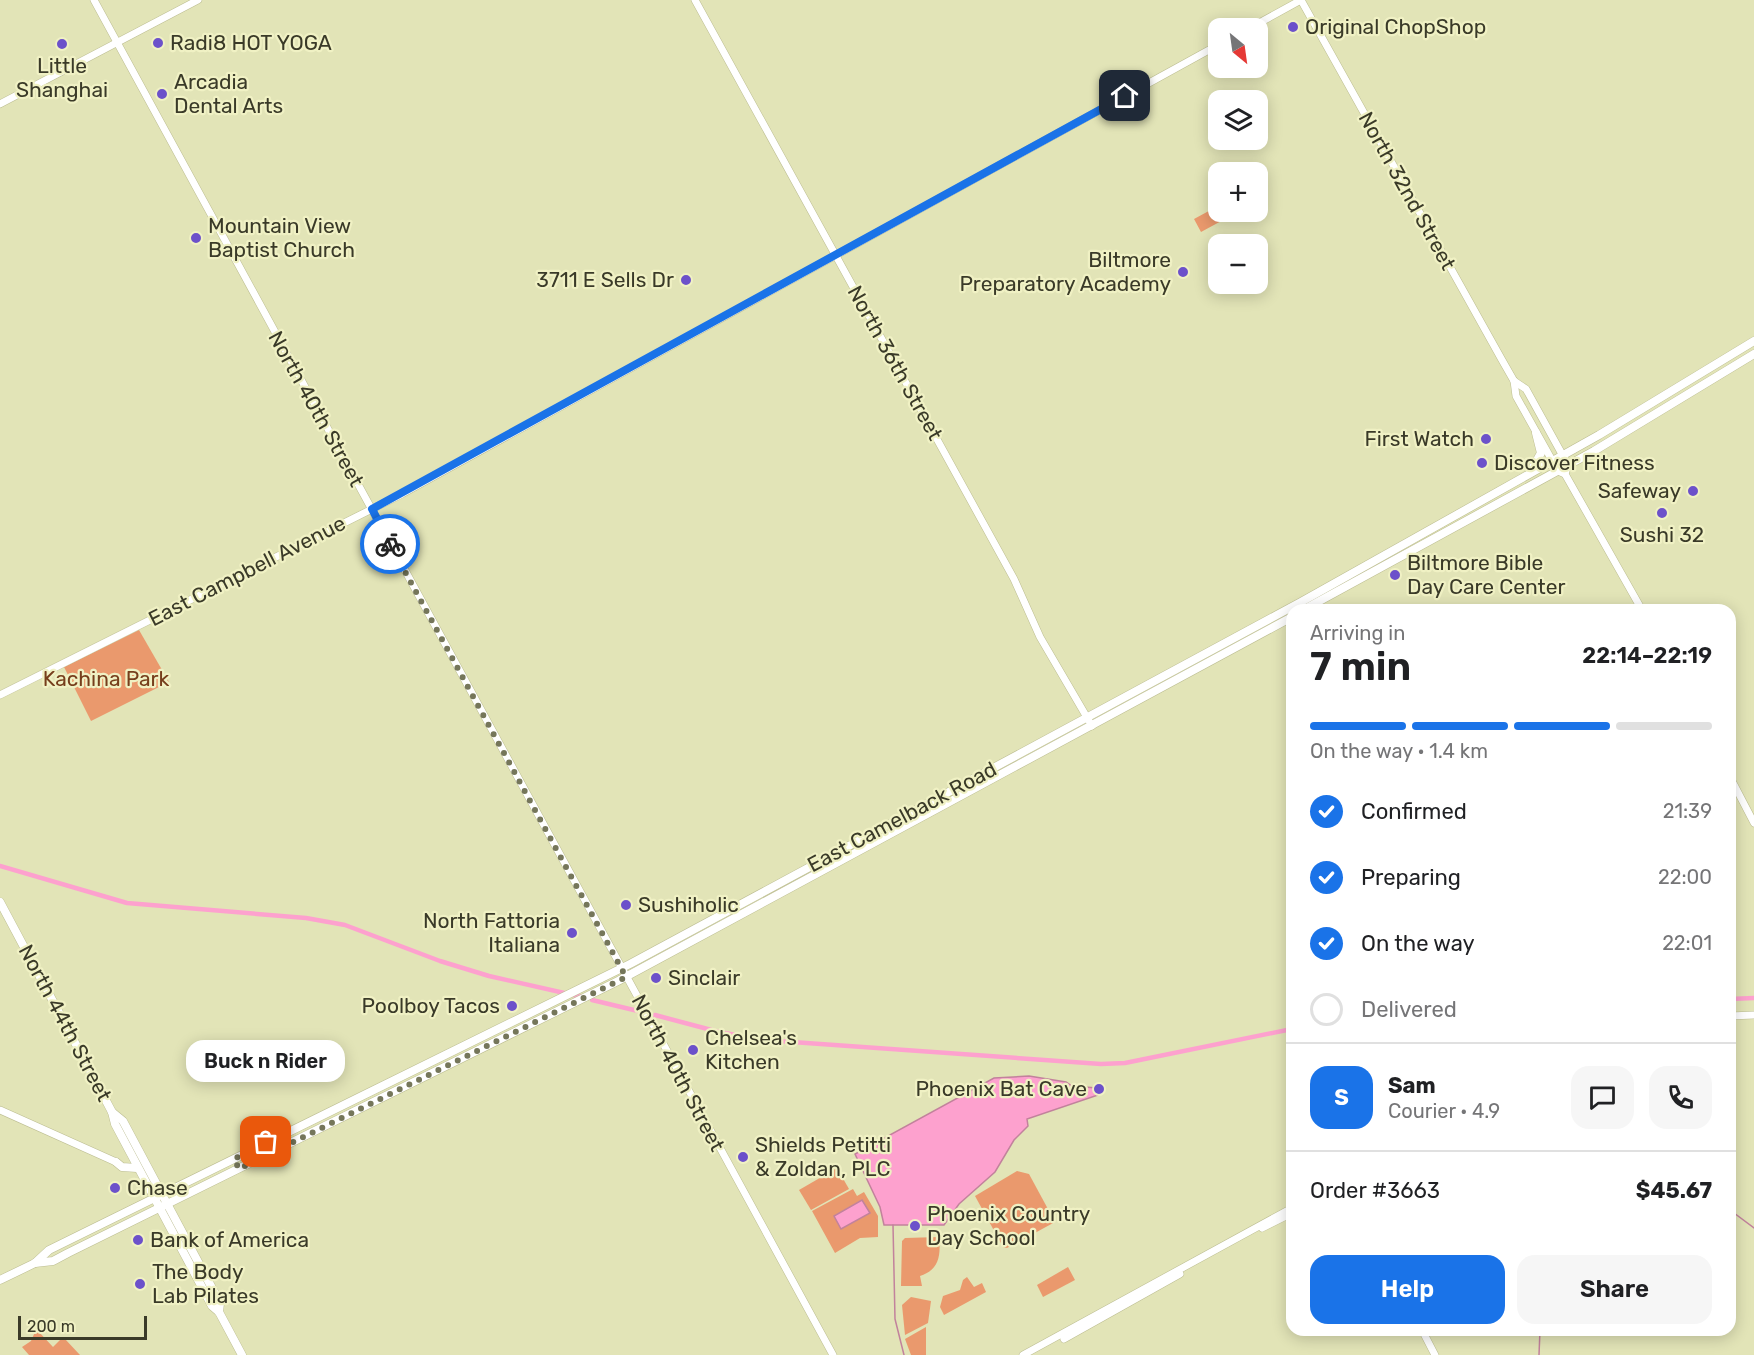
<!DOCTYPE html>
<html lang="en">
<head>
<meta charset="utf-8">
<style>
  :root { --surface:#fff; --page:#f6f6f6; --text:#202124; --muted:#757577; --line:#e0e0e0; --accent:#1a73e8 }
  body { margin:0; font-family:Rubik,sans-serif; background:var(--page); color:var(--text); height:100vh; display:flex; flex-direction:column; font-size:22px; white-space:nowrap }
  * { box-sizing:border-box; margin:0 }
  p { font-size:20px; color:var(--muted) }
  .icon { flex:none; width:33px; height:33px; fill:none; stroke:currentColor; stroke-width:2; stroke-linecap:round; stroke-linejoin:round }
  .map { position:relative; flex:1; overflow:hidden }
  .drawer { position:absolute; left:1286px; top:604px; width:450px; height:732px; display:flex; flex-direction:column; background:var(--surface); border-radius:18px; box-shadow:0 3px 15px #0003 }
  .drawer>* { flex:none }
  .needle { width:39px; rotate:151deg }
  .controls { position:absolute; left:1208px; top:18px; display:grid; gap:12px }
  .controls a { display:grid; place-items:center; width:60px; height:60px; border-radius:12px; background:var(--surface); box-shadow:0 3px 15px #0003; font-size:30px }
  .scale { position:absolute; left:18px; bottom:15px; width:129px; box-sizing:border-box; padding-left:6px; border:3px solid #3a3a28; border-top:0; font-size:16px; line-height:21px; white-space:nowrap; color:#3a3a28; -webkit-text-stroke:4px #f0f1c4; paint-order:stroke }
  .pin { position:absolute; display:grid; place-items:center; width:51px; height:51px; color:#fff; margin:-26px; border-radius:12px; box-shadow:0 3px 9px #0006 }
  .courier { position:absolute; display:grid; place-items:center; width:60px; height:60px; margin:-30px; border:4px solid #1a73e8; border-radius:50%; background:#fff; color:#222; box-shadow:0 2px 8px #0007 }
  .bubble { position:absolute; height:42px; border-radius:18px; background:var(--surface); box-shadow:0 3px 15px #0003; font-size:20px; font-weight:600; line-height:42px; text-align:center }
  .overview em { font-style:normal; font-weight:600 }
  .overview div { display:flex; flex-direction:column-reverse }
  .overview { display:flex; align-items:center; justify-content:space-between; height:102px; padding:0 24px }
  h1 { font-size:39px; font-weight:600; line-height:45px }
  .bar { display:grid; grid-template-columns:repeat(4,1fr); gap:9px 6px; align-content:center; height:72px; padding:0 24px }
  .bar i { height:8px; border-radius:4px; background:var(--line) }
  .bar .current { background:var(--accent) }
  .bar p { grid-column:span 4 }
  .line { display:flex; align-items:center; gap:15px; padding:0 24px; border-top:2px solid var(--line) }
  .line div { flex:1 }
  .round { display:grid; place-items:center; flex:none; width:63px; height:63px; border-radius:18px; background:var(--page) }
  ol { padding:0 24px; list-style:none }
  li { display:flex; align-items:center; gap:18px; height:66px }
  li p { margin-inline-start:auto }
  li .icon { padding:6px; border-radius:50%; background:var(--accent); color:#fff; stroke-width:4 }
  li:last-child { color:var(--muted) }
  li i { width:33px; height:33px; border:3px solid var(--line); border-radius:50% }
  .action { display:flex; gap:12px; margin-top:auto; padding:12px 24px }
  .action a { flex:1; height:69px; border-radius:18px; background:var(--accent); color:#fff; font-size:24px; font-weight:600; line-height:69px; text-align:center }
  .action a+a { background:var(--page); color:var(--text) }
  .map>svg:first-child { display:block }
</style>
</head>
<body>
<div class="map">
<svg width="1754" height="1355" viewBox="0 0 1754 1355">
  <rect width="100%" height="100%" fill="#e2e4b7"/>
  <g fill="#ea996d">
    <path d="M1218,206v6h3l4,7 -24,13 -7,-13z"/>
    <path d="M139,630l30,52 -78,39 -27,-54z"/>
    <path d="M837,1168l12,21 -38,21 -12,-20z"/>
    <path d="M1017,1171l12,3 26,48 -48,26 -4,-1 -28,-51z"/>
    <path d="M853,1189l4,7 7,-4 14,24v21l-18,1 -25,15 -23,-42z"/>
    <path d="M939,1237c2,19 0,33 -19,39l2,10h-21l1,-45 3,-3z"/>
    <path d="M1068,1267l7,13 -32,17 -6,-12z"/>
    <path d="M967,1277l7,10 8,-4 4,9 -42,23 -4,-8 3,-11 17,-6 3,-10z"/>
    <path d="M911,1297l20,4 -3,22 -23,12 -3,-30z"/>
    <path d="M926,1327v28h-15l-6,-16z"/>
    <path d="M35,1332h4l14,15 8,-8h4l15,16h-51l-7,-8 9,-6z"/>
  </g>
  <g fill="#fda1ce" stroke="#c2829c" stroke-width="1.5">
    <path d="M1029,1076l37,6 6,4 25,2 1,7 -71,24 1,7 -14,14 -19,32 -36,32 -15,21h-60l-4,-18 -25,-53 139,-76z"/>
    <path d="M862,1200l8,13 -29,16 -7,-13z"/>
  </g>
  <g fill="none" stroke-linecap="round" stroke-linejoin="round">
    <g stroke="#c2829c" stroke-width="1.5">
      <path d="M1730,1210l24,18"/>
      <path d="M893,1225l2,94 9,36"/>
      <path d="M1539,1355l1,-25"/>
    </g>
    <g stroke="#fda1ce" stroke-width="4.5">
      <path d="M0,866l127,37 179,15 39,7 95,36 49,15 93,21"/>
      <path d="M1730,999l24,-1"/>
      <path d="M592,1000l46,11"/>
      <path d="M655,1015l64,17 45,8 337,24 24,-1 167,-34"/>
    </g>
    <defs>
      <g id="secondary">
        <path d="M94,0l739,1355"/>
        <path d="M695,0l319,579 26,58 52,89"/>
        <path d="M1250,28l51,-28 201,360 12,21 12,8 42,76 -3,9"/>
        <path d="M0,104l198,-104"/>
        <path d="M1514,381l2,15 42,75 7,3 77,136"/>
        <path d="M0,695l402,-201 816,-449"/>
        <path d="M1730,777l24,46"/>
        <path d="M1730,1016l24,-1"/>
        <path d="M0,1110l116,52"/>
        <path d="M1262,1228l30,-15"/>
        <path d="M1422,1330l13,25"/>
        <path d="M1064,1339l116,-65"/>
        <path d="M1023,1355l269,-147"/>
      </g>
      <g id="primary">
        <path d="M1532,469l9,-16 -5,-20"/>
        <path d="M1303,610l291,-159 160,-97"/>
        <path d="M0,902l112,210 3,12 97,182 7,6 23,43"/>
        <path d="M112,1112l11,9 97,182 -1,9"/>
        <path d="M116,1162l6,5 15,1"/>
        <path d="M35,1263l18,-2 15,-8 550,-272 674,-364"/>
        <path d="M0,1280l35,-17 14,-13 581,-286 671,-362 298,-167 155,-94"/>
      </g>
    </defs>
    <use href="#secondary" stroke="#bcbd91" stroke-width="8"/>
    <use href="#primary" stroke="#bcbd91" stroke-width="9"/>
    <use href="#secondary" stroke="#fff" stroke-width="7"/>
    <use href="#primary" stroke="#fff" stroke-width="8"/>
  </g>
  <g fill="none" stroke-linecap="round" stroke-linejoin="round">
    <path stroke="#75765a" stroke-width="6" stroke-dasharray="0 10.8" d="M266,1142l-32,17 5,10 387,-192 -236,-433"/>
    <path stroke="#1a73e8" stroke-width="8" d="M390,544l-18,-35 753,-413"/>
  </g>
  <g fill="#6c51ca" stroke="#f0f1c4" stroke-width="2">
    <circle cx="1293" cy="27" r="6"/>
    <circle cx="158" cy="43" r="6"/>
    <circle cx="62" cy="44" r="6"/>
    <circle cx="162" cy="94" r="6"/>
    <circle cx="196" cy="238" r="6"/>
    <circle cx="1183" cy="272" r="6"/>
    <circle cx="686" cy="280" r="6"/>
    <circle cx="1486" cy="439" r="6"/>
    <circle cx="1482" cy="463" r="6"/>
    <circle cx="1693" cy="491" r="6"/>
    <circle cx="1662" cy="513" r="6"/>
    <circle cx="1395" cy="575" r="6"/>
    <circle cx="626" cy="905" r="6"/>
    <circle cx="572" cy="933" r="6"/>
    <circle cx="656" cy="978" r="6"/>
    <circle cx="512" cy="1006" r="6"/>
    <circle cx="693" cy="1050" r="6"/>
    <circle cx="1099" cy="1089" r="6"/>
    <circle cx="743" cy="1157" r="6"/>
    <circle cx="115" cy="1188" r="6"/>
    <circle cx="915" cy="1226" r="6"/>
    <circle cx="138" cy="1240" r="6"/>
    <circle cx="140" cy="1284" r="6"/>
  </g>
  <g text-anchor="middle" stroke-width="4.5" stroke-linejoin="round" paint-order="stroke">
    <g font-size="21" fill="#3a3a28" stroke="#f0f1c4" text-anchor="start">
      <text x="1305" y="34">Original ChopShop</text>
      <text x="170" y="50">Radi8 HOT YOGA</text>
      <text x="62" y="73" text-anchor="middle">Little<tspan x="62" dy="24">Shanghai</tspan></text>
      <text x="174" y="89">Arcadia<tspan x="174" dy="24">Dental Arts</tspan></text>
      <text x="208" y="233">Mountain View<tspan x="208" dy="24">Baptist Church</tspan></text>
      <text x="1171" y="267" text-anchor="end">Biltmore<tspan x="1171" dy="24">Preparatory Academy</tspan></text>
      <text x="674" y="287" text-anchor="end">3711 E Sells Dr</text>
      <text x="1474" y="446" text-anchor="end">First Watch</text>
      <text x="1494" y="470">Discover Fitness</text>
      <text x="1681" y="498" text-anchor="end">Safeway</text>
      <text x="1662" y="542" text-anchor="middle">Sushi 32</text>
      <text x="1407" y="570">Biltmore Bible<tspan x="1407" dy="24">Day Care Center</tspan></text>
      <text x="638" y="912">Sushiholic</text>
      <text x="560" y="928" text-anchor="end">North Fattoria<tspan x="560" dy="24">Italiana</tspan></text>
      <text x="668" y="985">Sinclair</text>
      <text x="500" y="1013" text-anchor="end">Poolboy Tacos</text>
      <text x="705" y="1045">Chelsea's<tspan x="705" dy="24">Kitchen</tspan></text>
      <text x="1087" y="1096" text-anchor="end">Phoenix Bat Cave</text>
      <text x="755" y="1152">Shields Petitti<tspan x="755" dy="24">&amp; Zoldan, PLC</tspan></text>
      <text x="127" y="1195">Chase</text>
      <text x="927" y="1221">Phoenix Country<tspan x="927" dy="24">Day School</tspan></text>
      <text x="150" y="1247">Bank of America</text>
      <text x="152" y="1279">The Body<tspan x="152" dy="24">Lab Pilates</tspan></text>
    </g>
    <g font-size="21" fill="#3a3a28" stroke="#f0f1c4">
      <text transform="translate(1407 191) rotate(61)" y="7">North 32nd Street</text>
      <text transform="translate(895 363) rotate(61)" y="7">North 36th Street</text>
      <text transform="translate(316 409) rotate(61)" y="7">North 40th Street</text>
      <text transform="translate(247 571) rotate(-27)" y="7">East Campbell Avenue</text>
      <text transform="translate(902 817) rotate(-28)" y="7">East Camelback Road</text>
      <text transform="translate(65 1023) rotate(62)" y="7">North 44th Street</text>
      <text transform="translate(678 1073) rotate(62)" y="7">North 40th Street</text>
    </g>
    <g font-size="21" fill="#763e1c" stroke="#f0f1c4">
      <text x="106" y="686">Kachina Park</text>
    </g>
  </g>
</svg>
<div class="controls">
<a><svg class="needle" viewBox="-14 -14 28 28"><path d="M0-13l5 13h-10z" fill="#e53935"/><path d="M0 13l5-13h-10z" fill="#757577"/></svg></a>
<a><svg class="icon" aria-label="layers" viewBox="0 0 24 24"><path d="M12 4l9 5-9 5-9-5zM3 14l9 5 9-5"/></svg></a>
<a>+</a>
<a>−</a>
</div>
<div class="scale">200 m</div>
<div class="pin" style="left:266px;top:1142px;background:#ea580c"><svg class="icon" aria-label="bag" viewBox="0 0 24 24"><path d="M5 8h14l-1 12H6zM9 8a3 3 0 0 1 6 0"/></svg></div>
<div class="pin" style="left:1125px;top:96px;background:#1f2937"><svg class="icon" aria-label="home" viewBox="0 0 24 24"><path d="M3 11l9-7 9 7M6 9v11h12V9"/></svg></div>
<div class="courier" style="left:390px;top:544px"><svg class="icon" aria-label="bike" viewBox="0 0 24 24"><circle cx="6" cy="16" r="4"/><circle cx="18" cy="16" r="4"/><path d="M6 16l4-8h5l3 8M10 8l3 8H6M13 5h3"/></svg></div>
<div class="bubble" style="left:186px;top:1040px;width:159px">Buck n Rider</div>
<section class="drawer">
<div class="overview"><div><h1>7 min</h1><p>Arriving in</p></div><em>22:14–22:19</em></div>
<div class="bar"><i class="current"></i><i class="current"></i><i class="current"></i><i></i><p>On the way · 1.4 km</p></div>
<ol>
<li><svg class="icon" aria-label="check" viewBox="0 0 24 24"><path d="M5 12l5 5 9-10"/></svg>Confirmed<p>21:39</p></li>
<li><svg class="icon" aria-label="check" viewBox="0 0 24 24"><path d="M5 12l5 5 9-10"/></svg>Preparing<p>22:00</p></li>
<li><svg class="icon" aria-label="check" viewBox="0 0 24 24"><path d="M5 12l5 5 9-10"/></svg>On the way<p>22:01</p></li>
<li><i></i>Delivered</li>
</ol>
<div class="line" style="height:108px"><b class="round" style="background:var(--accent);color:#fff">S</b><div><b>Sam</b><p>Courier · 4.9</p></div><a class="round"><svg class="icon" aria-label="chat" viewBox="0 0 24 24"><path d="M4 5h16v11H9l-5 4z"/></svg></a><a class="round"><svg class="icon" aria-label="phone" viewBox="0 0 24 24"><path d="M5 4h4l2 5-3 2q2 4 5 5l2-3 5 2v4C11 20 4 13 5 4z"/></svg></a></div>
<div class="line" style="height:78px"><div>Order #3663</div><b>$45.67</b></div>
<div class="action"><a>Help</a><a>Share</a></div>
</section>
</div>
</body>
</html>
